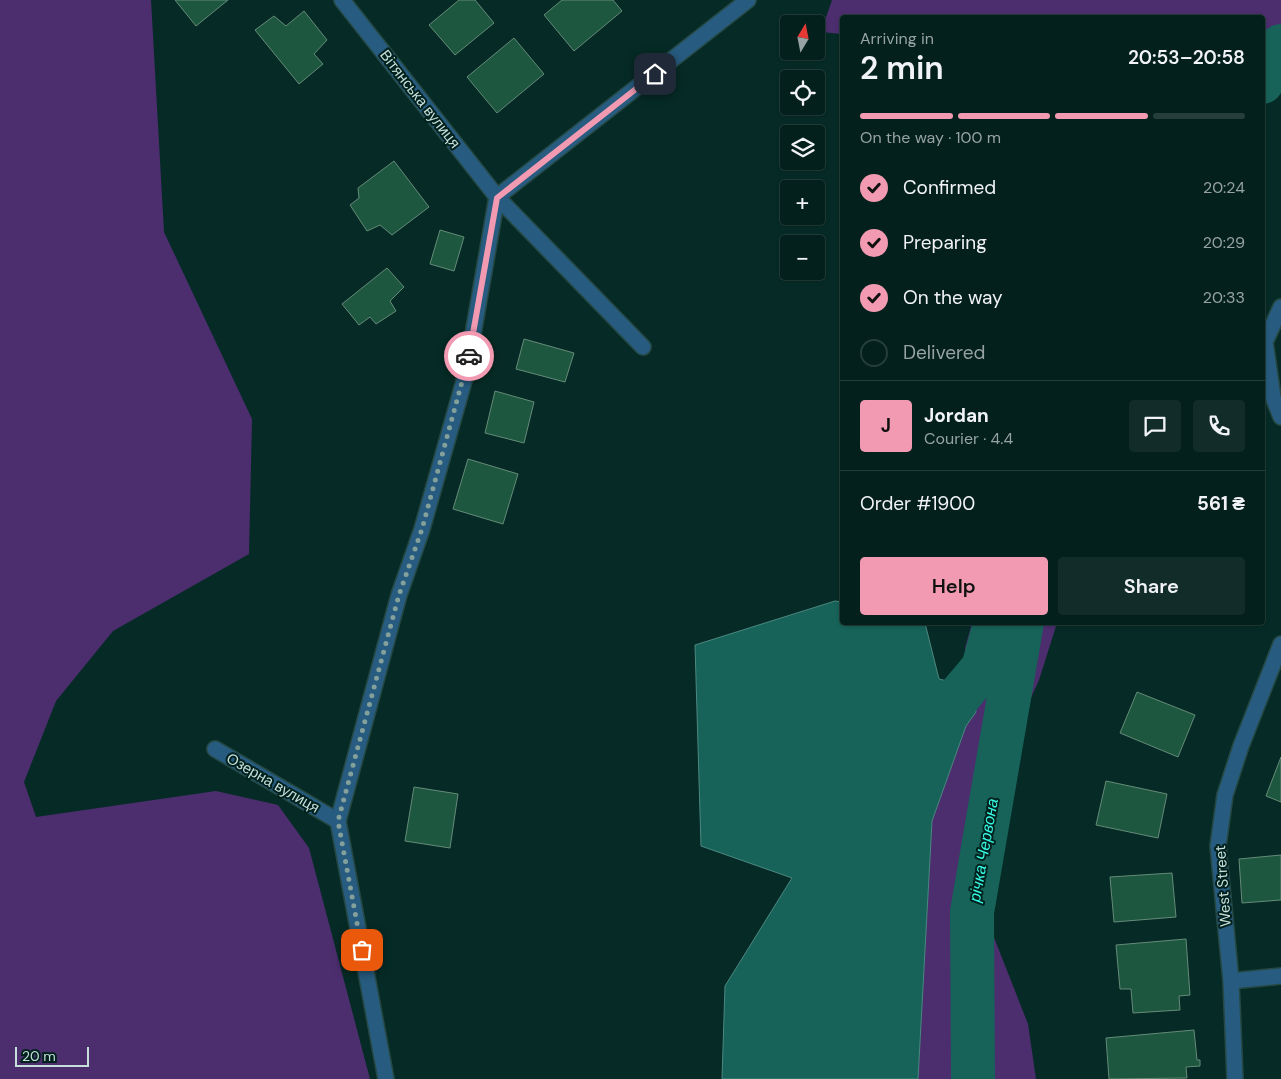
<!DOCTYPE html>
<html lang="en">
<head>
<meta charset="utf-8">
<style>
  :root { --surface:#04201c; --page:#122d29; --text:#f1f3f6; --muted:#97a3a3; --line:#253e3b; --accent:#f19ab1 }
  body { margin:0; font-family:"DM Sans",sans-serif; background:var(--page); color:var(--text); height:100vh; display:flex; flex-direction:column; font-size:19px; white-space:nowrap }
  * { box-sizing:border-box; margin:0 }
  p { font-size:16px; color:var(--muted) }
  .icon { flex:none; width:28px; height:28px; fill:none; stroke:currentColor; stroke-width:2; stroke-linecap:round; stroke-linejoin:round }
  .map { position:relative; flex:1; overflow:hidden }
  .side { position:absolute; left:840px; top:15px; width:425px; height:610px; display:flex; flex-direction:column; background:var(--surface); border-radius:5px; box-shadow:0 1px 4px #0004,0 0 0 1px var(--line) }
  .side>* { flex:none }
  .needle { width:32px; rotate:10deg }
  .controls { position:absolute; left:780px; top:15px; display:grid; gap:10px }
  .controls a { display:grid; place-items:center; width:45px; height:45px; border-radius:5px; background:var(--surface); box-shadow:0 1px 4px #0004,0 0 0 1px var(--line); font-size:25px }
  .scale { position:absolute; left:15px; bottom:12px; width:74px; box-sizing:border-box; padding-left:5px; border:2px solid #c7dfda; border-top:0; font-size:14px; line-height:18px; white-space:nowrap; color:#c7dfda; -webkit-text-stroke:4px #00211d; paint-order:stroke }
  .pin { position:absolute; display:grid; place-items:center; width:42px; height:42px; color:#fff; margin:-21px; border-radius:10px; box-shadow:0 2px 8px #0006 }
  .courier { position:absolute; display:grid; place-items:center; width:50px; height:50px; margin:-25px; border:4px solid #f19ab1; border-radius:50%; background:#fff; color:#222; box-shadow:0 1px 6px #0007 }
  .overview em { font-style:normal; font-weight:600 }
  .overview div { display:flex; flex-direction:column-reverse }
  .overview { display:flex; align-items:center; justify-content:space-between; height:85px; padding:0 20px }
  h1 { font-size:32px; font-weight:600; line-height:38px }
  .bar { display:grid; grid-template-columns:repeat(4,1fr); gap:8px 5px; align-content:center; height:60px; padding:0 20px }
  .bar i { height:6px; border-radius:4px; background:var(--line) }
  .bar .active { background:var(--accent) }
  .bar p { grid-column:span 4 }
  .line { display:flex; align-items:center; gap:12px; padding:0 20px; border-top:1px solid var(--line) }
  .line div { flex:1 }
  .round { display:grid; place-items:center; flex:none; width:52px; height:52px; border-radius:5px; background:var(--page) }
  ol { padding:0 20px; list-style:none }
  li { display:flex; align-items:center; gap:15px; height:55px }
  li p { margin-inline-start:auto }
  li .icon { padding:5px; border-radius:50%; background:var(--accent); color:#111; stroke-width:4 }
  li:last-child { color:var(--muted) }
  li i { width:28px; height:28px; border:2px solid var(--line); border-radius:50% }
  .primary-button { display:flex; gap:10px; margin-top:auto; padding:10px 20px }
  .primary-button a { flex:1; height:58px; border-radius:5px; background:var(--accent); color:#111; font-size:20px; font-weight:600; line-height:58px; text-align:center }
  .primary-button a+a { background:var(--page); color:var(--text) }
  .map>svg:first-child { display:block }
</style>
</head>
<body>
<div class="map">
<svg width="1281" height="1079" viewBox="0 0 1281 1079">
  <rect width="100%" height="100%" fill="#062b26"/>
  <g fill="#4c2e6e">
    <path d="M0,0h151l13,232 88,187 -3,135 -136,77 -57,70 -32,81 12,35 180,-26 62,14 31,43 61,231h-370z"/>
    <path d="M832,0h449v62l-18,-3 -1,-41h-420v16l-21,-2z"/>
    <path d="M972,623h85l-18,57 -54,119 -1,113 44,112 8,55h-118l14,-258 34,-95 10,-14 -11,-64z"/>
  </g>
  <path fill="#176359" stroke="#4c8880" d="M835,601l7,1v20l83,1 14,56 33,8 4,25 -10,14 -34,95 -14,258h-196l3,-93 67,-108 -91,-32 -6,-201z"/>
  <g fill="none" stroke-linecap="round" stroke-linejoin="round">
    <g stroke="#176359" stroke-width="44">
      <path d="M1262,82l19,-36"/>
      <path d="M956,700l27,-32 11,-40 9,-6"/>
      <path d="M973,1079l-1,-167 50,-290"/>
    </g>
  </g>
  <g fill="#1d573f" stroke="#658b78">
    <path d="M175,0h53l-32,26z"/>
    <path d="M459,0h16l19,23 -39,32 -26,-30z"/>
    <path d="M562,0h51l9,11 -48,40 -30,-36z"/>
    <path d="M304,11l23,29 -13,14 9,10 -24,20 -44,-54 19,-14 12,10z"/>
    <path d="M514,38l30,36 -47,39 -30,-36z"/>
    <path d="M394,161l35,46 -37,28 -12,-10 -13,6 -17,-26 9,-7 -1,-10z"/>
    <path d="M440,230l24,7 -10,34 -24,-7z"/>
    <path d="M387,268l17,19 -14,14 6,10 -20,13 -6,-7 -11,8 -17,-21z"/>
    <path d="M524,339l50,14 -9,29 -49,-13z"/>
    <path d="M495,391l39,11 -10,41 -39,-10z"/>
    <path d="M468,459l50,15 -15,50 -50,-15z"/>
    <path d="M1137,692l58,23 -17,42 -58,-24z"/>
    <path d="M1281,757v45l-15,-6z"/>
    <path d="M1106,781l61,13 -9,44 -62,-13z"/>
    <path d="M414,787l44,7 -8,54 -45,-7z"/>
    <path d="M1281,855v45l-39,3 -3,-44z"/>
    <path d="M1172,873l4,44 -62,5 -4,-45z"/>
    <path d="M1186,939l4,56 -11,1 1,14 -47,3 -2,-24h-11l-4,-44z"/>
    <path d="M1194,1030l3,30h3v6l-14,1 1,11 -78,1 -3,-41z"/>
  </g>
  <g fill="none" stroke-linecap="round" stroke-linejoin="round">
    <defs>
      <g id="street">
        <path d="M342,0l155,197 146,150"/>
        <path d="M497,197l251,-197"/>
        <path d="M1281,307l-16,35 8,55 8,20"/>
        <path d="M215,749l123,72 48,258"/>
        <path d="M338,821l61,-226 23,-66 44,-155 31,-177"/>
        <path d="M1231,981l50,-5"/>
        <path d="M1235,1079l-4,-98 -13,-135 7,-51 16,-49 40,-102"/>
      </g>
    </defs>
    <use href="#street" stroke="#254843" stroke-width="18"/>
    <use href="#street" stroke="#275b7f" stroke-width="15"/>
  </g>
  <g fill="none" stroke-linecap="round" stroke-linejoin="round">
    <path stroke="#83a09b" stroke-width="5" stroke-dasharray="0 9" d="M362,950l-24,-129 61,-226 23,-66 47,-173"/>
    <path stroke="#f19ab1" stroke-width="6" d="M469,356l28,-158 158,-124"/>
  </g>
  <g text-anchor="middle" stroke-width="4" stroke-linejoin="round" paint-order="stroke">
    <g font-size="15" fill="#c7dfda" stroke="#00211d">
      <text transform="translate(420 99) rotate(52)" y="5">Вітянська вулиця</text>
      <text transform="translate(273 783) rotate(30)" y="5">Озерна вулиця</text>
      <text transform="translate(1223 886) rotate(-94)" y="5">West Street</text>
    </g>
    <g font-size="16" font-style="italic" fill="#37fce5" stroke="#00211d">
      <text transform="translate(983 850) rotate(-80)" y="6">річка Червона</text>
    </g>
  </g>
</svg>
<div class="controls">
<a><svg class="needle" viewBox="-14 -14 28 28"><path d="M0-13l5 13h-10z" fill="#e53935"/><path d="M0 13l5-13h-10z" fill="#97a3a3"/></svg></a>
<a><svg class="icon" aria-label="locate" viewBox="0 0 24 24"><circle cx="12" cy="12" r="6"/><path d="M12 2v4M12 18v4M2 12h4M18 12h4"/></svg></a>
<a><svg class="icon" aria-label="layers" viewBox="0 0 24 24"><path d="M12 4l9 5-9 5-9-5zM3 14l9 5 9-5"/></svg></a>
<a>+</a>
<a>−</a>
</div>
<div class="scale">20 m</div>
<div class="pin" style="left:362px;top:950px;background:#ea580c"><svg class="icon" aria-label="bag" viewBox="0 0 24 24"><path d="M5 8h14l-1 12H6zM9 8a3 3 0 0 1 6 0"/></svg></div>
<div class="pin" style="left:655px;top:74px;background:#1f2937"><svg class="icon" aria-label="home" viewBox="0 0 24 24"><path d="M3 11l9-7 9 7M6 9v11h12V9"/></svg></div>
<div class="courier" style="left:469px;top:356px"><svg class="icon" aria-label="car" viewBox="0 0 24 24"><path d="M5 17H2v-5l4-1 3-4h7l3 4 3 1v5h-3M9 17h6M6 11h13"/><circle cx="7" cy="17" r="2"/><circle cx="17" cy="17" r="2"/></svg></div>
<section class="side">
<div class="overview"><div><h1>2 min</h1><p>Arriving in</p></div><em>20:53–20:58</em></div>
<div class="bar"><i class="active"></i><i class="active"></i><i class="active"></i><i></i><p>On the way · 100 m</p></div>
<ol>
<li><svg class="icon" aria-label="check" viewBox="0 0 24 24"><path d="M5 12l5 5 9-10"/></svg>Confirmed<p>20:24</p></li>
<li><svg class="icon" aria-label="check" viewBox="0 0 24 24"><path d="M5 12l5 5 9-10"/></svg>Preparing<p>20:29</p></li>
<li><svg class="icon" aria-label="check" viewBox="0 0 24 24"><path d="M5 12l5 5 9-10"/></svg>On the way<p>20:33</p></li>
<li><i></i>Delivered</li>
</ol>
<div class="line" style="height:90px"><b class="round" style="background:var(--accent);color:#111">J</b><div><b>Jordan</b><p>Courier · 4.4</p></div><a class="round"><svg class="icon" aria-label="chat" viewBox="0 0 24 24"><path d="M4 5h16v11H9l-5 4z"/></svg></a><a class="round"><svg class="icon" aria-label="phone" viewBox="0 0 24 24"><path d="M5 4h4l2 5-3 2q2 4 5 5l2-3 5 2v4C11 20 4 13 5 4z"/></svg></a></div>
<div class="line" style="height:65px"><div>Order #1900</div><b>561 ₴</b></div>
<div class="primary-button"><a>Help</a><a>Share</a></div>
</section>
</div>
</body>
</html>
